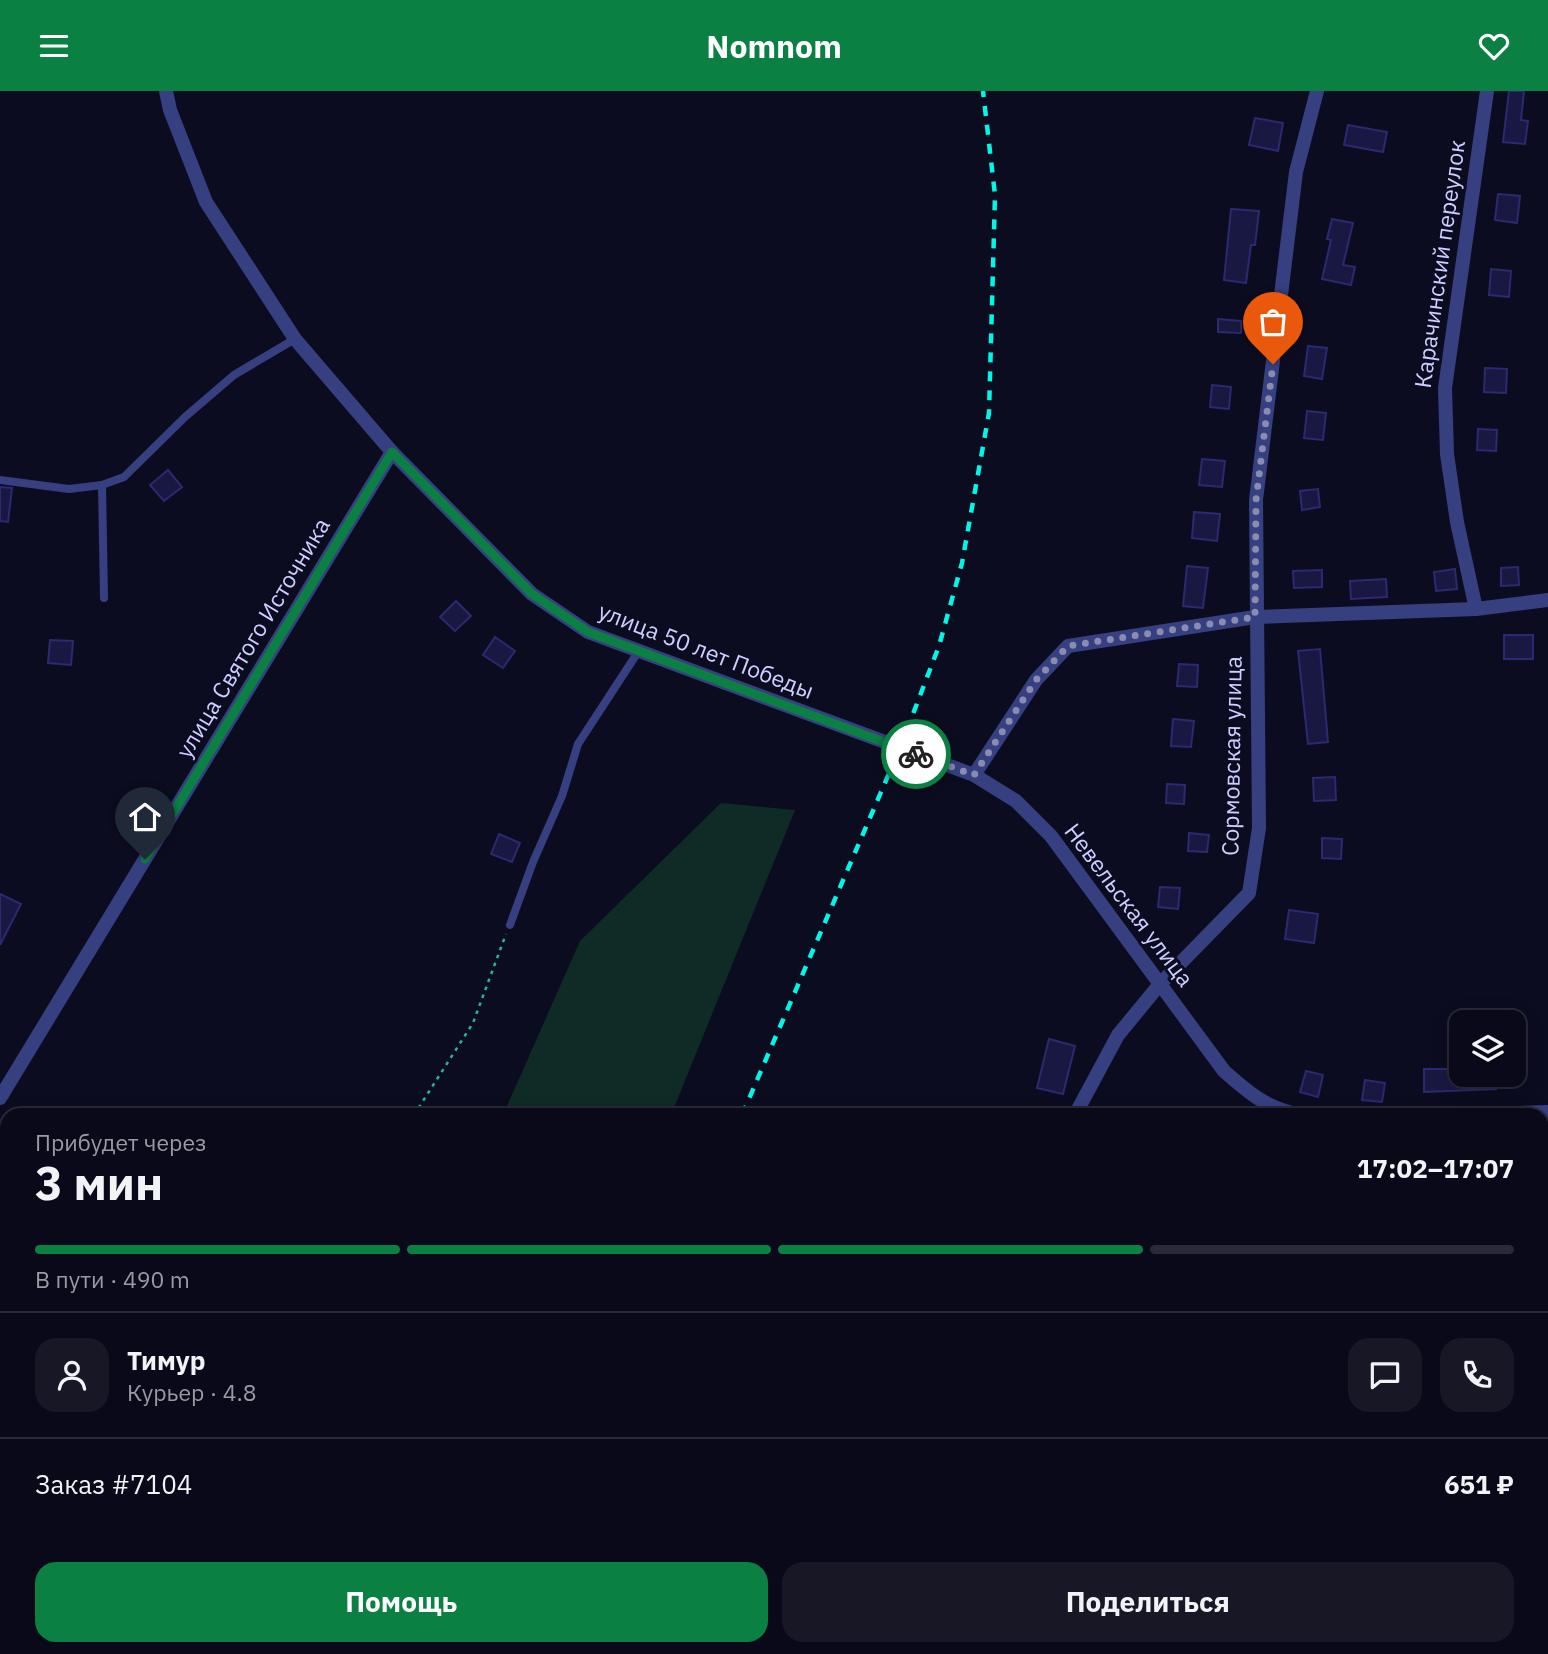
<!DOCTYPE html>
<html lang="ru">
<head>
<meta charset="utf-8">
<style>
  :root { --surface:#090919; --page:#171726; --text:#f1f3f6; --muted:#999aa2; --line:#292a38; --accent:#0b8043 }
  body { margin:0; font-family:"IBM Plex Sans",sans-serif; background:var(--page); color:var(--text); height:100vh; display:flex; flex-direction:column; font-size:26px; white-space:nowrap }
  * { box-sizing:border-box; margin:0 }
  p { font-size:23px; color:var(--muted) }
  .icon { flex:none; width:38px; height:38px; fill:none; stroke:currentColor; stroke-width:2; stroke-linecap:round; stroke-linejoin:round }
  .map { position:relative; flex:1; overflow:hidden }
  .panel { position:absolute; left:0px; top:1017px; width:1549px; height:548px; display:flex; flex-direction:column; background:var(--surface); border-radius:21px 21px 0 0; box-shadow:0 4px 18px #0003,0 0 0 2px var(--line) }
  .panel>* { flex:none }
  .buttons { position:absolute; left:1449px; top:919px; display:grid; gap:14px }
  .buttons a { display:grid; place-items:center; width:77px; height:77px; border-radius:14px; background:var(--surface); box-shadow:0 4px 18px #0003,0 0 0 2px var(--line); font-size:35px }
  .pin { position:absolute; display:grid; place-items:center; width:60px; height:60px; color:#fff; margin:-72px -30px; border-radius:50% 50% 50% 0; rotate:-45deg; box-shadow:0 0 7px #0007 }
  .pin .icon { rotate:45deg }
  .courier { position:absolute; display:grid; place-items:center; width:70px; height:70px; margin:-35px; border:5px solid #0b8043; border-radius:50%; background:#fff; color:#222; box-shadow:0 2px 9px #0007 }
  .headline em { font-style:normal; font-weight:700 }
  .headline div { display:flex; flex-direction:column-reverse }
  .headline { display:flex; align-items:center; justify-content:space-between; height:119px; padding:0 35px }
  h1 { font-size:46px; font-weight:700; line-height:52px }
  .bar { display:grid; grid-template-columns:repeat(4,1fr); gap:10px 7px; align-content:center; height:84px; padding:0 35px }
  .bar i { height:9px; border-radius:5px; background:var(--line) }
  .bar .active { background:var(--accent) }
  .bar p { grid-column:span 4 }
  .line { display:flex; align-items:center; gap:18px; padding:0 35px; border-top:2px solid var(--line) }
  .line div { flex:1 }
  .round { display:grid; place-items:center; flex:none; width:74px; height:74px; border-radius:21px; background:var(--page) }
  .action { display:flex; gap:14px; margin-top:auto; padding:14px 35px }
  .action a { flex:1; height:80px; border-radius:21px; background:var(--accent); color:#fff; font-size:28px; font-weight:700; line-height:80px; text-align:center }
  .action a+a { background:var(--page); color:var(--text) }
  header { display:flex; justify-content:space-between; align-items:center; height:91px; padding:0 35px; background:var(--accent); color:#fff; font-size:32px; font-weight:700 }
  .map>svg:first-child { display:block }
</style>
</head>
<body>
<header><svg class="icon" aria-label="menu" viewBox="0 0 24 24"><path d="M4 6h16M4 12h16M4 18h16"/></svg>Nomnom<svg class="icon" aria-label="heart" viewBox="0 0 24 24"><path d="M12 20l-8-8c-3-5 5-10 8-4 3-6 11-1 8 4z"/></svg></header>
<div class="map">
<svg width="1548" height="1563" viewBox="0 0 1548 1563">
  <rect width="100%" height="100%" fill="#0c0c21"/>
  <g fill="#0f2b25">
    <path d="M721,712l74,7 -124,305h-168l77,-174z"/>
    <path d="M268,1558h185l-3,5h-185z"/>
  </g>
  <g fill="#191842" stroke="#2b296f" stroke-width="2">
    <path d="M1509,0h15l-3,29 7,1 -3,23 -22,-2z"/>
    <path d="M1255,27l28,5 -5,28 -29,-6z"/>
    <path d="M1348,34l39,7 -4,20 -39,-7z"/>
    <path d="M1498,103l22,2 -3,27 -22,-3z"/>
    <path d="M1231,118l28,2 -4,34h-4l-5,38 -22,-3z"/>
    <path d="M1332,128l21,4 -10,42 12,2 -4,18 -29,-6 9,-39 -4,-1z"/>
    <path d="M1491,178l20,2 -2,26 -20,-2z"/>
    <path d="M1218,228l23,2v12l-23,-1z"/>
    <path d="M1308,255l19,2 -5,31 -18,-3z"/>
    <path d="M1485,277l22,1 -1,24 -22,-1z"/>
    <path d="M1212,294l19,2 -2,22 -19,-2z"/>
    <path d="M1307,320l19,2 -3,27 -19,-2z"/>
    <path d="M1478,338l19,1 -1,21 -19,-1z"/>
    <path d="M1202,368l23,2 -3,26 -23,-2z"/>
    <path d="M168,379l14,17 -18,14 -14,-16z"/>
    <path d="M0,396l12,1 -4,34 -8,-1z"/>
    <path d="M1318,398l2,18 -18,3 -2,-19z"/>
    <path d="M1194,421l26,2 -3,27 -25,-3z"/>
    <path d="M1187,475l21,2 -5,40 -20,-2z"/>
    <path d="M1518,476l1,18 -18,1v-18z"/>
    <path d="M1455,478l2,20 -21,2 -2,-19z"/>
    <path d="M1322,479v17l-28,1 -1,-17z"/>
    <path d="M1386,488l1,18 -36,2 -1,-18z"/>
    <path d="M456,510l15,15 -16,15 -15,-14z"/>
    <rect x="1504" y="544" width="29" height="24"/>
    <path d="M495,546l20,14 -12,17 -20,-13z"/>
    <path d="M50,549l23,1 -2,24 -23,-2z"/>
    <path d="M1320,558l8,93 -20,2 -10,-93z"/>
    <path d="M1179,573l19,1 -1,22 -20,-1z"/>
    <path d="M1173,628l21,2 -3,26 -20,-1z"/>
    <path d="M1335,686l1,23 -22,1 -1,-23z"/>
    <path d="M1167,693l18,1 -1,19 -18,-1z"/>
    <path d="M1189,742l20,2 -2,17 -19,-1z"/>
    <path d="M499,743l21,9 -8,19 -21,-8z"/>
    <path d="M1322,747l20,1 -1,20 -19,-1z"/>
    <path d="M1160,796l20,1 -2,21 -20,-2z"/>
    <path d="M0,803l21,10 -21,41z"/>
    <path d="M1289,819l29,4 -4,29 -29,-4z"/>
    <path d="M1049,948l26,7 -12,48 -26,-6z"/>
    <path d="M1424,978h27v6h44l1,14 -72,3z"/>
    <path d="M1306,980l17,4 -5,22 -18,-5z"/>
    <path d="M1365,989l20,3 -3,19 -20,-2z"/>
  </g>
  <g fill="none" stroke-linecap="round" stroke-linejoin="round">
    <g stroke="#2ab595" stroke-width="2.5" stroke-dasharray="3.5 5" stroke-linecap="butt">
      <path d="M414,1024l59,-92 33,-89"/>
      <path d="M0,1390l7,6"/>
    </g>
    <g stroke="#364081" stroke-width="8">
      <path d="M0,389l69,9 33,-4 22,-8 61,-60 49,-42 61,-36"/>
      <path d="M102,394l2,113"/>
      <path d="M510,834l23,-63 29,-66 16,-52 60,-92"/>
      <path d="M1542,1442l6,-14"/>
      <path d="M1514,1563v-5"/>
    </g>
    <g stroke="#364081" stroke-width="14">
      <path d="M1476,518l-19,-87 -10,-68 -2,-66 42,-297"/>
      <path d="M974,684l62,-95 32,-34 187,-29 221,-8 72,-9"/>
      <path d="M0,1007l392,-646"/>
      <path d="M1075,1024l43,-80 42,-51 89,-91 10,-65 -3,-328 40,-328 21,-81"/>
      <path d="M1542,1277l6,2"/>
      <path d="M978,1558l4,5"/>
      <path d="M912,1563l10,-5"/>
    </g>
    <g stroke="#364081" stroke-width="14">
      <path d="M166,0l4,19 36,92 89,137 97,113 140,142 56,38 386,143 42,26 35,35 173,235c26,23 42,37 77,44"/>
      <path d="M1465,1024l83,-3"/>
    </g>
    <g stroke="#00f7e6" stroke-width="4.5" stroke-dasharray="10 9" stroke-linecap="butt">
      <path d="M742,1024l158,-367 39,-102 23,-83 27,-150 6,-218 -12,-104"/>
      <path d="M508,1563l2,-5"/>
    </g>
  </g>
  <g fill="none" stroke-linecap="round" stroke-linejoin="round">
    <path stroke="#898bb1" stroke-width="7" stroke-dasharray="0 12.6" d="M916,663l58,21 62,-95 32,-34 187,-29 1,-117 17,-136"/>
    <path stroke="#0b8043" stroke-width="9" d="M145,768l247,-407 140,142 56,38 328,122"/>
  </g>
  <g text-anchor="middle" stroke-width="6" stroke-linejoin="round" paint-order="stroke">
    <g font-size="23" fill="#cccfff" stroke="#0c0c21">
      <text transform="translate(1440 173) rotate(-82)" y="8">Карачинский переулок</text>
      <text transform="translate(253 547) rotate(-59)" y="8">улица Святого Источника</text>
      <text transform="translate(706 560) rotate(21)" y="8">улица 50 лет Победы</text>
      <text transform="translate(1232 665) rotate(-89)" y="8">Сормовская улица</text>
      <text transform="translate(1129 814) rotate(53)" y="8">Невельская улица</text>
    </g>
  </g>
</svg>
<div class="buttons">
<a><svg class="icon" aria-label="layers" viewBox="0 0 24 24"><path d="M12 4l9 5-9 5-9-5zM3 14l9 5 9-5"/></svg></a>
</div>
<div class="pin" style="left:1273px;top:273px;background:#ea580c"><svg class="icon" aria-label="bag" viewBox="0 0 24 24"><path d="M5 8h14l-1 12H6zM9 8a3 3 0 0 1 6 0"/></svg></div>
<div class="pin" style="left:145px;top:768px;background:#1f2937"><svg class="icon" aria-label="home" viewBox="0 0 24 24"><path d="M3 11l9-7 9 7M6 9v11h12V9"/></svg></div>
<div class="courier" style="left:916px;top:663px"><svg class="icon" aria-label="bike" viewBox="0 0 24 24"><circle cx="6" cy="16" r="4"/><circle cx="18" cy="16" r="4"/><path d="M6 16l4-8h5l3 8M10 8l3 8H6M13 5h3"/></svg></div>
<section class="panel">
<div class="headline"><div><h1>3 мин</h1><p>Прибудет через</p></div><em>17:02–17:07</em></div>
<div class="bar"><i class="active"></i><i class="active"></i><i class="active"></i><i></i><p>В пути · 490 m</p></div>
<div class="line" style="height:126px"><a class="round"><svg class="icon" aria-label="person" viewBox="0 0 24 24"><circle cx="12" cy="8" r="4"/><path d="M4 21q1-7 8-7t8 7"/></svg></a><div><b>Тимур</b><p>Курьер · 4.8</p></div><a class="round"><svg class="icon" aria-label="chat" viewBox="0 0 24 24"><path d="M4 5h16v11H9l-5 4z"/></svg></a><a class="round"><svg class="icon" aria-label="phone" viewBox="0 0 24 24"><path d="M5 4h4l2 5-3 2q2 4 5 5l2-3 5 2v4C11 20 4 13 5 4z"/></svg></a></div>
<div class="line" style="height:91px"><div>Заказ #7104</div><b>651 ₽</b></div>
<div class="action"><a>Помощь</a><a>Поделиться</a></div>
</section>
</div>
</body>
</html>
